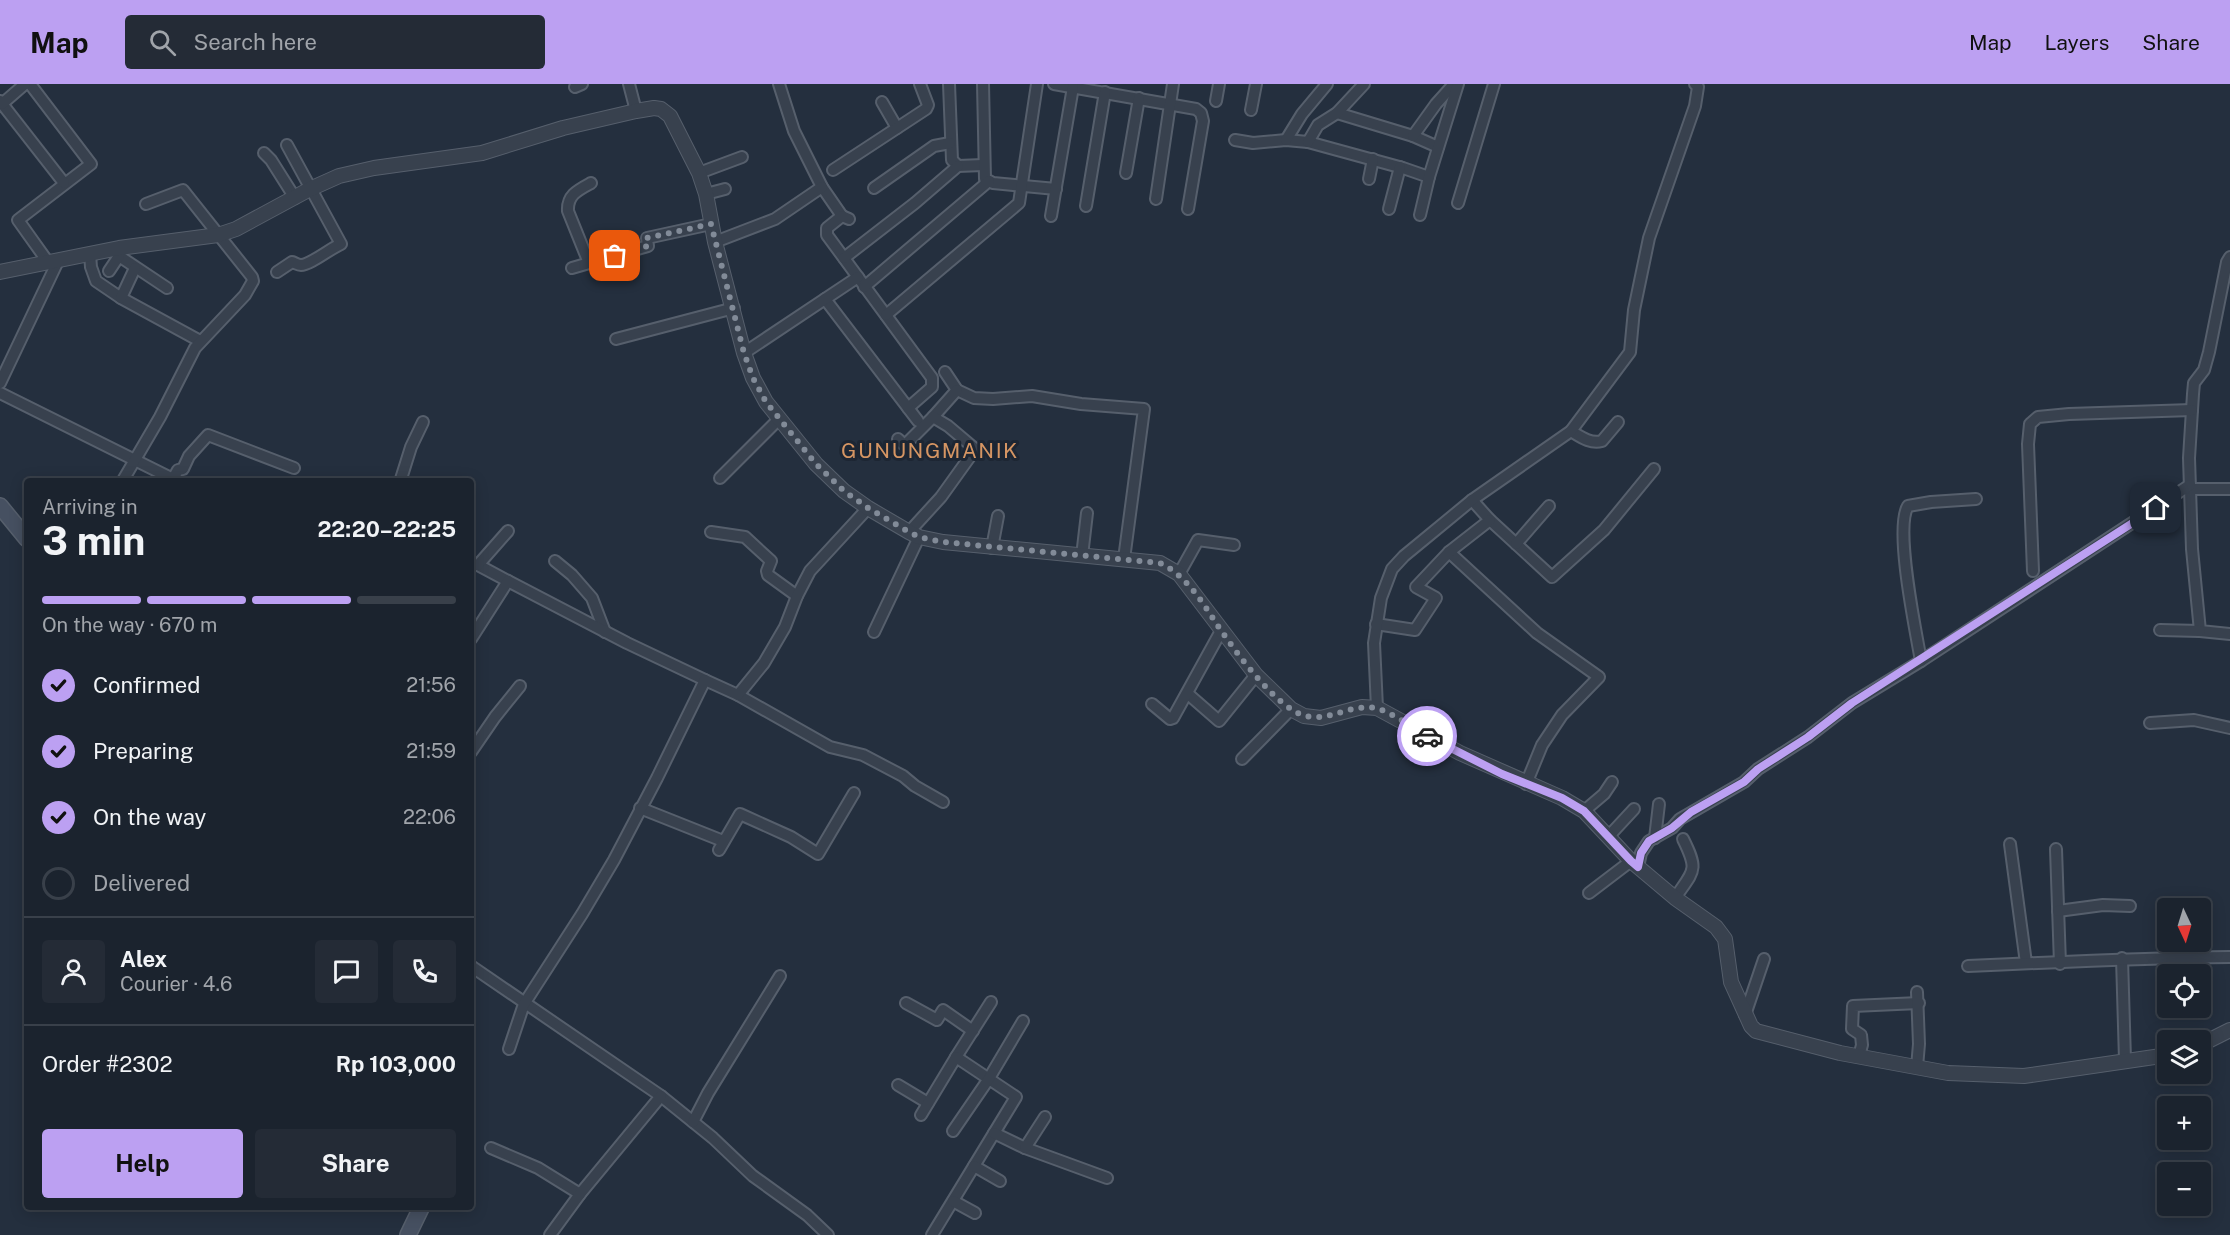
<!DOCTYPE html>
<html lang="en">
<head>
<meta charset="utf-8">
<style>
  :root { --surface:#1b232e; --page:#242b36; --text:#f1f3f6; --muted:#a0a4aa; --line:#39404a; --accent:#bca0f2 }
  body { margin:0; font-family:"Public Sans",sans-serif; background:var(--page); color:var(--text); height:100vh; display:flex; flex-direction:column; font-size:22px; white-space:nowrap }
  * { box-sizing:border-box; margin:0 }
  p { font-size:20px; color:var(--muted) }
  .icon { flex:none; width:33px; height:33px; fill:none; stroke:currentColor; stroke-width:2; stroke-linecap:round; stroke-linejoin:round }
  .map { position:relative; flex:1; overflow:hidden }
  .sheet { position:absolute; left:24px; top:394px; width:450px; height:732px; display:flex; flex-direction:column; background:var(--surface); border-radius:6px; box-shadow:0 3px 15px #0003,0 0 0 2px var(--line) }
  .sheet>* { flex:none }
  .needle { width:39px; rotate:176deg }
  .controls { position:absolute; left:2157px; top:814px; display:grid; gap:12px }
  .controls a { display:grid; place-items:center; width:54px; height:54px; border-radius:6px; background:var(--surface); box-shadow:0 3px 15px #0003,0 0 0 2px var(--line); font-size:30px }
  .pin { position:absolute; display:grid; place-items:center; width:51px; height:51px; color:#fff; margin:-26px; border-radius:12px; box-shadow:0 3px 9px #0006 }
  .courier { position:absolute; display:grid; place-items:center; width:60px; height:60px; margin:-30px; border:4px solid #bca0f2; border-radius:50%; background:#fff; color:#222; box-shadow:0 2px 8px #0007 }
  .head em { font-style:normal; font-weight:700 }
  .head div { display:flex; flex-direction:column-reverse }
  .head { display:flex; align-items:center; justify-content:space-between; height:102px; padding:0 18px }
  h1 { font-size:39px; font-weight:700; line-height:45px }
  .bar { display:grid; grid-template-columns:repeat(4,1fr); gap:9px 6px; align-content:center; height:72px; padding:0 18px }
  .bar i { height:8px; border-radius:4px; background:var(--line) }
  .bar .active { background:var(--accent) }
  .bar p { grid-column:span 4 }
  .line { display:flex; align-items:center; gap:15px; padding:0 18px; border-top:2px solid var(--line) }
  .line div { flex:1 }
  .round { display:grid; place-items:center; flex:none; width:63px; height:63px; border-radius:6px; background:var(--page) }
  ol { padding:0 18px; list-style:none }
  li { display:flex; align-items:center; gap:18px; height:66px }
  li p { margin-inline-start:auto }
  li .icon { padding:6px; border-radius:50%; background:var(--accent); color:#111; stroke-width:4 }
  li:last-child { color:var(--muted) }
  li i { width:33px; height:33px; border:3px solid var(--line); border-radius:50% }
  .primary-button { display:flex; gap:12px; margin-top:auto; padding:12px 18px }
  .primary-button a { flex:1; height:69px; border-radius:6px; background:var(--accent); color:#111; font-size:24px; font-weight:700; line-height:69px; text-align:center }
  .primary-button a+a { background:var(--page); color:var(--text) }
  header { display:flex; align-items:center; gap:36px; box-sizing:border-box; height:84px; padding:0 30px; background:var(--accent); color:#111 }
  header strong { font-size:28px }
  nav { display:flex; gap:33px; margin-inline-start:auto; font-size:21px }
  .search { width:420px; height:54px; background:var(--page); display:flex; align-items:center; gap:15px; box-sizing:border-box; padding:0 21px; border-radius:6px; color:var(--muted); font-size:22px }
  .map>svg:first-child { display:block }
</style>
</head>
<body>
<header>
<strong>Map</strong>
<div class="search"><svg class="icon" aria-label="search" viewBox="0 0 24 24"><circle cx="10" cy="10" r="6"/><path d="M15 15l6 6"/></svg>Search here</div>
<nav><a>Map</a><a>Layers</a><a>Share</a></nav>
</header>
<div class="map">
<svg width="2230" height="1151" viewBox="0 0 2230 1151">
  <rect width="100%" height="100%" fill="#242f3e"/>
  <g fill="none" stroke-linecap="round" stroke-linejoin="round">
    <defs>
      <g id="minor">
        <path d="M30,0l61,80 -73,56 30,42"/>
        <path d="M629,0l7,27"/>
        <path d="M779,0l15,47 28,56 20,29"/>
        <path d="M949,0l3,76 6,6 25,-1"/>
        <path d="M983,0l2,95 8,4 63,6"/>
        <path d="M1054,0l142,25 5,4 2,8 -15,88"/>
        <path d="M575,3l7,-3"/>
        <path d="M0,17l64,82"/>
        <path d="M1216,17l3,-17"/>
        <path d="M882,18l15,26"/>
        <path d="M2,20l23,-20"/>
        <path d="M1251,26l5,-26"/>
        <path d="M1337,29l76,23 25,11"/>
        <path d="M1413,52l23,-32 18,-20"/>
        <path d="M1235,56l18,3 33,-3 22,2 95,26 26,9"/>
        <path d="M1286,56l16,-26 25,-30"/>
        <path d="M1308,58l10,-17 19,-12 27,-29"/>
        <path d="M264,69l7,7 24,38"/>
        <path d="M833,86l93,-61 2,-4 -8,-21"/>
        <path d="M699,89l43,-16"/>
        <path d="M1126,89l13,-75"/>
        <path d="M1369,95l4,-20"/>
        <path d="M874,104l60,-42 16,-3"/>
        <path d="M706,110l19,-5"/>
        <path d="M1156,115l17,-115"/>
        <path d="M1458,119l36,-119"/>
        <path d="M1086,122l19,-114"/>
        <path d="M1389,125l11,-42"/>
        <path d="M1420,131l9,-38 29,-93"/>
        <path d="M1051,132l22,-129"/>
        <path d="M849,135l-7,-3 -15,12v7l105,143v9l-24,21"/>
        <path d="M715,158l60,-23 47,-32"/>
        <path d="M90,170l1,13 5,14 25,17 79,43"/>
        <path d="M119,172l48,32"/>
        <path d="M2230,173l-3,5 -18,90 -5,18 -10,13 -1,11 -4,64 3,91 8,82 30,3"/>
        <path d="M844,174l71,-55 43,-37"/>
        <path d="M589,179l-21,-52c-1,-16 10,-21 23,-28"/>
        <path d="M572,184l76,-22 -1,-8 64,-14"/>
        <path d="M109,187l10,-15v-4"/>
        <path d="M277,188l15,-10c3,1 6,3 9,3 9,0 30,-17 40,-21l-54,-99"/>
        <path d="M864,203l125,-106"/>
        <path d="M121,214l14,-30"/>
        <path d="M825,215l93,122"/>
        <path d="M886,231l133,-112 18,-119"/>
        <path d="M616,255l118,-31"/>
        <path d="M744,269l114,-76"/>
        <path d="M945,288l12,18 17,8 19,1 39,-3 49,8 63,5 -20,150"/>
        <path d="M0,299l58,-122"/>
        <path d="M0,309l173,86 5,-9 5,-1 6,-13 19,-21 86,33"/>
        <path d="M933,333l24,-27"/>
        <path d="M1571,347c10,6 19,13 31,10l16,-19"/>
        <path d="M898,355l5,5h3l27,-27 15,9 26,22v3l-33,46 -32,35"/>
        <path d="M720,394l59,-59"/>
        <path d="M122,398l38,-65 35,-69 50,-53 8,-14 -1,-4 -69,-87 -37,14"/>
        <path d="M400,398l11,-35 12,-25"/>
        <path d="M2190,405h40"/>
        <path d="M1472,416l18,20 62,57 52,-47 50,-61"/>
        <path d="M711,448l34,5 26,24 -4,10 1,4 29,21"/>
        <path d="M1516,460l33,-38"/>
        <path d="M992,464l6,-32"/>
        <path d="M1449,468l88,81 62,44 -37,38 -20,30 -16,39"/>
        <path d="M1082,472l5,-43"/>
        <path d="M555,477l17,14 20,23 13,34"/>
        <path d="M473,481h5l30,16"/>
        <path d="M478,481l30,-34"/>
        <path d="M2033,487l-5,-127 2,-20 8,-7 31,-3 123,-4"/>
        <path d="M1179,490l19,-34 36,5"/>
        <path d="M1376,540l39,6 21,-32 -20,-11 33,-35 41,-32"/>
        <path d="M2160,546l40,1"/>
        <path d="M874,548l45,-95"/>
        <path d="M471,555l37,-58 119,62 78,37"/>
        <path d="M1921,577c-5,-29 -27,-133 -13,-155l23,-4 45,-3"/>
        <path d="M1188,610l31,27 37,-46"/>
        <path d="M738,611l92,52 33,8 40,21 12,10 28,16"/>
        <path d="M1152,620l18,15 3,-1 48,-87"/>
        <path d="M1377,624l-3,-65 7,-45 11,-29 12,-13 68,-56 99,-69 59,-79 4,-42 15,-72 46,-132 3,-19 -3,-3"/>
        <path d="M2150,639l44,-3 36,8"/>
        <path d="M471,668l24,-35 25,-31"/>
        <path d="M1242,675l49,-50"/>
        <path d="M640,724l83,33"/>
        <path d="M1584,727l20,-17 8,-12"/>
        <path d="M1608,753l26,-28"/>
        <path d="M1655,754l4,-34"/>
        <path d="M2010,760l16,119"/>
        <path d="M2056,765l4,115"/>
        <path d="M719,766l21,-36 51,23 27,17 36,-61"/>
        <path d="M1638,783l3,-14 8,-12 23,-13 8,-9 64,-37 14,-13 50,-32 44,-34 69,-42 269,-176"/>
        <path d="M1589,809l42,-32"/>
        <path d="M1675,814c19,-28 24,-27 8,-59"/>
        <path d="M2058,827l45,-6 27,1"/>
        <path d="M2122,874l3,102"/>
        <path d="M471,882l190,130 52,42 40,38 54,39 21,20"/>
        <path d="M1968,882c87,-4 174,-8 262,-9"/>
        <path d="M906,919l31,17 6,-10 30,21"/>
        <path d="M1745,931l19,-56"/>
        <path d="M509,965l15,-45 58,-90 32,-54 43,-82 48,-98 33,15 26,-32 21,-36 12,-31 13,-25 58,-63"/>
        <path d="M1859,972l3,-11 -1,-10 -9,-6 1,-23 66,-3"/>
        <path d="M956,973l35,-55"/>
        <path d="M1917,983l2,-23 -2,-52"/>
        <path d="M898,1001l30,18"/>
        <path d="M921,1031l35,-58 60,40 -84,138"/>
        <path d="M693,1038l15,-29 72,-117"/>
        <path d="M953,1047l35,-51 35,-59"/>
        <path d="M994,1049l31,15 82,30"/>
        <path d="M491,1064l47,20 42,26"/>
        <path d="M1025,1064l20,-31"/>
        <path d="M974,1082l26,15"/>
        <path d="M953,1117l22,12"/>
        <path d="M550,1151l30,-41 81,-98"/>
      </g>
      <g id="tertiary">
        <path d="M0,188l119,-24 99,-13 18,-6 74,-40 29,-13 35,-8 108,-15 81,-25 73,-17 18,-3 7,1 9,7 29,57 7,21 9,48 29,111 9,25 13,24 50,62 28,27 24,17 41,24 10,5 24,5 217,21 19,11 77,101 35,34 13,7 17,2 41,-11 15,1 83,45 102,45 22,13 47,50 44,37 41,29 9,12 6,43 20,44 5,5 84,22 108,20 76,3 144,-21"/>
        <path d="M2200,961l30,-15"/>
      </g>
      <g id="secondary">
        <path d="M0,422l27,33"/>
        <path d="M408,1151l13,-27"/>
      </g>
    </defs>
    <use href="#minor" stroke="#565f6c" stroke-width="14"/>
    <use href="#tertiary" stroke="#565f6c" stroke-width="16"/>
    <use href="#secondary" stroke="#565f6c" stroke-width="18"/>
    <use href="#minor" stroke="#38414e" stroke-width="10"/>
    <use href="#tertiary" stroke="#38414e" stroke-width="14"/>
    <use href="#secondary" stroke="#465061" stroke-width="15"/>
  </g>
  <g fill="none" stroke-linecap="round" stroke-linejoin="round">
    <path stroke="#828b98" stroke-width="6" stroke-dasharray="0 10.8" d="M615,172l33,-10 -1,-8 64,-14 33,129 9,25 13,24 50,62 28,27 24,17 41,24 10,5 24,5 217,21c27,13 42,39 58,63 17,25 48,67 73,83 30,21 53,-6 84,-1 11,1 40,21 52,28"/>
    <path stroke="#bca0f2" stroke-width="8" d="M1427,652l75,38 60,24 22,13 47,50 7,6 3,-14 8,-12 23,-13 19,-16 53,-30 14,-13 50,-32 44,-34 304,-195"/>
  </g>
  <g text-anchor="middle" stroke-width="6" stroke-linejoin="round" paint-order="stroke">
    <g font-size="21" letter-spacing="1.5" fill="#d59563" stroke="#1d2633">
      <text x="930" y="374">GUNUNGMANIK</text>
    </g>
  </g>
</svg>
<div class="controls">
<a><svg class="needle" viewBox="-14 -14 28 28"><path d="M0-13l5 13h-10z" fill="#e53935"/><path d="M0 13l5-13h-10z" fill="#a0a4aa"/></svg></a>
<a><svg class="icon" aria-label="locate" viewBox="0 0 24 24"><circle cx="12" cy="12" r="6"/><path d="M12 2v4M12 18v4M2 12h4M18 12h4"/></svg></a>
<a><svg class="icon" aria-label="layers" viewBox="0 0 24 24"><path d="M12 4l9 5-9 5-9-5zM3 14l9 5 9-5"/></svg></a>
<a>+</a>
<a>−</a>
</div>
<div class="pin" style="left:615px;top:172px;background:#ea580c"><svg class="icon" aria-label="bag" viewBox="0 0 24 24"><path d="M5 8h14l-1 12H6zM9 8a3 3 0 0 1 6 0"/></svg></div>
<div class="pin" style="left:2156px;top:424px;background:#1f2937"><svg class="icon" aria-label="home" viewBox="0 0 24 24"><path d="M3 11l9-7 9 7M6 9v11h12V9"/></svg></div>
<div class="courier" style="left:1427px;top:652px"><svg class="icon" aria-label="car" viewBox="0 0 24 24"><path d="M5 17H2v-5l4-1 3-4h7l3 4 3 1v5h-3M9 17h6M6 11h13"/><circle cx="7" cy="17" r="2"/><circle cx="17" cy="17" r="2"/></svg></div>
<section class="sheet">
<div class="head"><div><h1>3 min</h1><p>Arriving in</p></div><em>22:20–22:25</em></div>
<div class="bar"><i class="active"></i><i class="active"></i><i class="active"></i><i></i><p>On the way · 670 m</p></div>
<ol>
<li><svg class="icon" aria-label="check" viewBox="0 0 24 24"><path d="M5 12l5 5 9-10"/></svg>Confirmed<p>21:56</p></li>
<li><svg class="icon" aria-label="check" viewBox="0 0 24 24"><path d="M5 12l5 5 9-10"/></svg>Preparing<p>21:59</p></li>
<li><svg class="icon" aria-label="check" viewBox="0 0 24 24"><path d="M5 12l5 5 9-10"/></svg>On the way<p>22:06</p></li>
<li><i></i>Delivered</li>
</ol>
<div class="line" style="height:108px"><a class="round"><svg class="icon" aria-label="person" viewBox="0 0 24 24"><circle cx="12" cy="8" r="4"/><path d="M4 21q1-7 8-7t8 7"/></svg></a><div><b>Alex</b><p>Courier · 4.6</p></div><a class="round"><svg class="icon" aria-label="chat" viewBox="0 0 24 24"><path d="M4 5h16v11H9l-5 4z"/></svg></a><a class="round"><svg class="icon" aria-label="phone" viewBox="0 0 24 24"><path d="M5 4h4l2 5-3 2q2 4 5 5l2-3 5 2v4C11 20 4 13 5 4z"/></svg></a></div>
<div class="line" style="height:78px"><div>Order #2302</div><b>Rp 103,000</b></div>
<div class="primary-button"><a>Help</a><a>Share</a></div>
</section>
</div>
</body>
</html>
